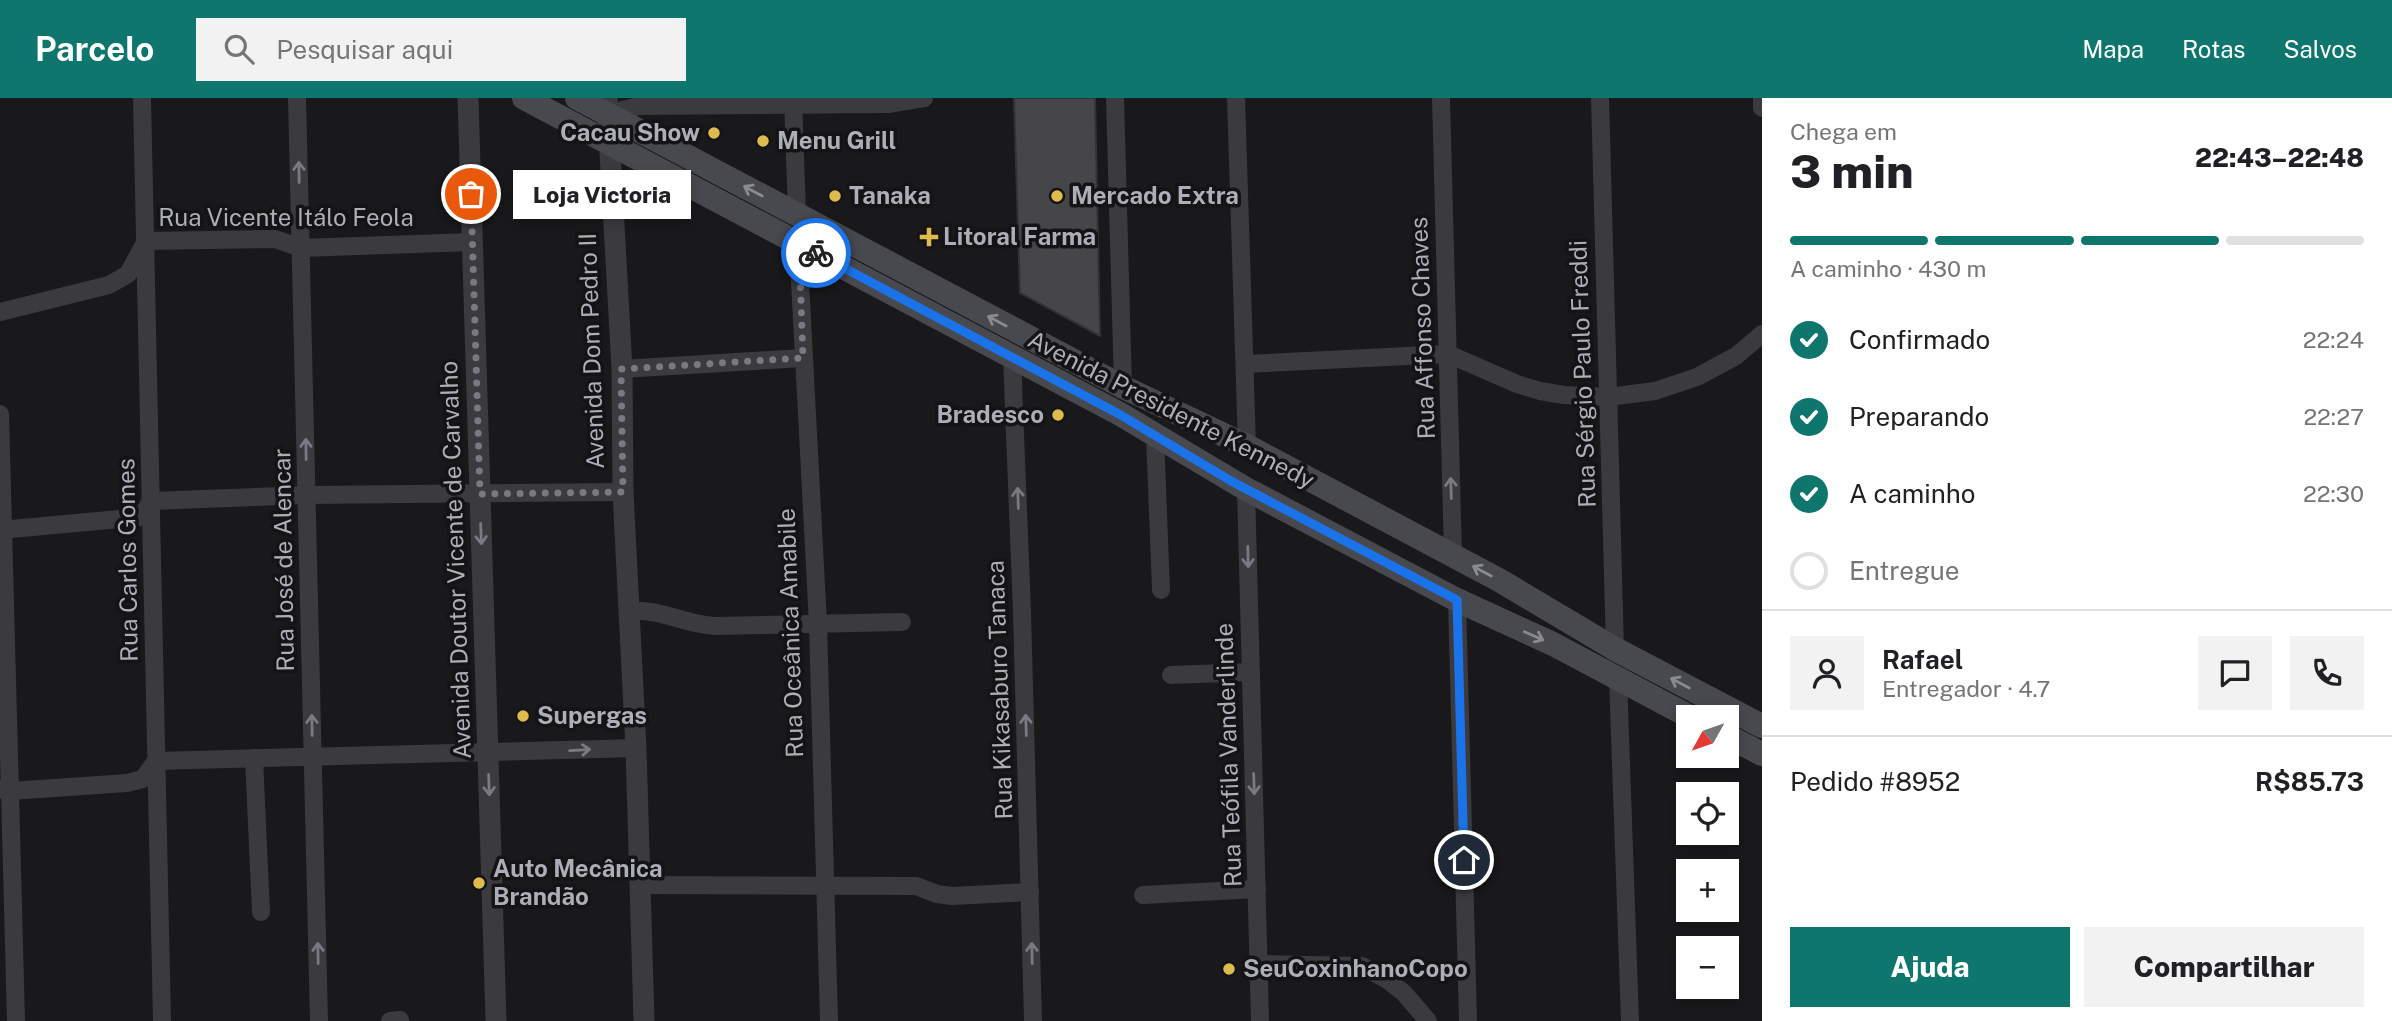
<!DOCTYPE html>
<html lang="pt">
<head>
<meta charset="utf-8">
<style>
  :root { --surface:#fff; --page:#f2f2f2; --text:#202124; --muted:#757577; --line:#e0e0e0; --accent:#0f766e }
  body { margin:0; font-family:"Public Sans",sans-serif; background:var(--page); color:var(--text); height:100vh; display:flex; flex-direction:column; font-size:26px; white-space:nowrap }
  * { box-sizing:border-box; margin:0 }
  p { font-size:23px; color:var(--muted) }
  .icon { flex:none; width:38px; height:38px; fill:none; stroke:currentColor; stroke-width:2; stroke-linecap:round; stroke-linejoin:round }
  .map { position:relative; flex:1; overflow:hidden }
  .panel { display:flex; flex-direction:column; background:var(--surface); width:630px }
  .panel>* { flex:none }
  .needle { width:46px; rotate:230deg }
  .fabs { position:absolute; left:1676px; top:607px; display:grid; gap:14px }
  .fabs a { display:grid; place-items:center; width:63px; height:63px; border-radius:0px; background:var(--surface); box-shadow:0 4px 10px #0003; font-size:35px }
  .pin { position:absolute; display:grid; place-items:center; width:60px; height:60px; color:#fff; margin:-30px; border:4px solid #fff; border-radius:50%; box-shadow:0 2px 7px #0007 }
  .courier { position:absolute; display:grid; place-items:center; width:70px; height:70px; margin:-35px; border:5px solid #1a73e8; border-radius:50%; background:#fff; color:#222; box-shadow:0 2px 9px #0007 }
  .bubble { position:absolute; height:49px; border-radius:0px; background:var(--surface); box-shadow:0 4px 10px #0003; font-size:23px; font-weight:800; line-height:49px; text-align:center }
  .summary em { font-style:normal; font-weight:800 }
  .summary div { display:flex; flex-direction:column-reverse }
  .summary { display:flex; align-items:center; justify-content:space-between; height:119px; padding:0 28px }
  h1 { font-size:46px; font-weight:800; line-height:52px }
  .bar { display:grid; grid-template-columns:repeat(4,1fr); gap:10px 7px; align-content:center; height:84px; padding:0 28px }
  .bar i { height:9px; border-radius:5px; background:var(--line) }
  .bar .selected { background:var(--accent) }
  .bar p { grid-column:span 4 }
  .line { display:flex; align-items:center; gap:18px; padding:0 28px; border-top:2px solid var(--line) }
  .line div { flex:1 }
  .round { display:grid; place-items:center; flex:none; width:74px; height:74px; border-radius:0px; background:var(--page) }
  ol { padding:0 28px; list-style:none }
  li { display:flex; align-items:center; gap:21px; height:77px }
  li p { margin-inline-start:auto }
  li .icon { padding:7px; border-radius:50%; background:var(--accent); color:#fff; stroke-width:4 }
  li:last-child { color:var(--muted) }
  li i { width:38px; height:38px; border:4px solid var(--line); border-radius:50% }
  .button { display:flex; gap:14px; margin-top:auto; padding:14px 28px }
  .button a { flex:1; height:80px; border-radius:0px; background:var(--accent); color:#fff; font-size:28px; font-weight:800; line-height:80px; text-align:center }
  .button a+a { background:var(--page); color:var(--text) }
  header { display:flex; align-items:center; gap:42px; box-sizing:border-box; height:98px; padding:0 35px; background:var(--accent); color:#fff }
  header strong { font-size:33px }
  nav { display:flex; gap:38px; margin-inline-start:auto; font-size:24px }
  .search { width:490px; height:63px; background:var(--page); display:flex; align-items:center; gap:18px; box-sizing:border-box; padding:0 24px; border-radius:0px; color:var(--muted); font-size:26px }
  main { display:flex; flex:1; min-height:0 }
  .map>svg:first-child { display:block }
</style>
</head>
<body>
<header>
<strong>Parcelo</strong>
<div class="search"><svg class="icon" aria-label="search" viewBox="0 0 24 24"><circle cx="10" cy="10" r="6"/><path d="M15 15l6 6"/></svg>Pesquisar aqui</div>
<nav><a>Mapa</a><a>Rotas</a><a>Salvos</a></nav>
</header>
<main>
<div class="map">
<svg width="1762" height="923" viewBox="0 0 1762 923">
  <rect width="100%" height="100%" fill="#19181a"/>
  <path fill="#46454a" stroke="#333336" stroke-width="2" d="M1014,0h81l5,238 -80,-43z"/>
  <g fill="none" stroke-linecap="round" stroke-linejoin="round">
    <g stroke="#3a3a3f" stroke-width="18">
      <path d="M142,0l20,923"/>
      <path d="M297,0l22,923"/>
      <path d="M793,0l4,117"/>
      <path d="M1115,0l8,289"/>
      <path d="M1236,0l11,348"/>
      <path d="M1441,0l12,458"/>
      <path d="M1600,0l15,551"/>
      <path d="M1762,0v10"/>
      <path d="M607,16l32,-8 249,-2 36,-6"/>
      <path d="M798,145l20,381 11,397"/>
      <path d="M0,214l109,-27 19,-11 18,-33 129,-2 26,9 171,-6"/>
      <path d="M1012,259l10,255 11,409"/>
      <path d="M1246,266l202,-10 69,30 23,7 24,4 44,2 47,-6 42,-14 39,-21 26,-22"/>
      <path d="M622,271l181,-11"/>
      <path d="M0,316l16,607"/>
      <path d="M1155,337l6,155"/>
      <path d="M1246,391l14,532"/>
      <path d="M0,432l141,-13 10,-16 156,-6 316,-3"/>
      <path d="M1457,502l11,421"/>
      <path d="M630,513c33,-2 52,13 85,15l187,-4"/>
      <path d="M1171,577l80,-3"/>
      <path d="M1618,580l12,343"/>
      <path d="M254,660l7,154"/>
      <path d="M0,691l10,2 117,-8 16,-4 13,-18 480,-13"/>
      <path d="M640,787l276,1 21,8 15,2 78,-4"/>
      <path d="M1143,797l114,-6"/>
      <path d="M1259,866l103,2 24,13 18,14 24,28"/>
      <path d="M390,923l10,-1"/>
    </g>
    <g stroke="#3a3a3f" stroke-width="21">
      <path d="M468,0l28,923"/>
      <path d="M607,0l15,271 1,123 13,256 8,273"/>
    </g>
    <g stroke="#48494e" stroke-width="24">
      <path d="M524,0l596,316 126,75 211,111 96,44 139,74"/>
      <path d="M577,0l546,289 124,59 252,134 116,69 147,77"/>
      <path d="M1727,638l35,18"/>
    </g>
  </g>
  <defs><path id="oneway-shaft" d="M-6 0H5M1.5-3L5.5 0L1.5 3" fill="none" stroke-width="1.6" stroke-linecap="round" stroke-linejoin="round" transform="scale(1.75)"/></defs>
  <g stroke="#797a82">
    <use href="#oneway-shaft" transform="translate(299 74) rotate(-91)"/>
    <use href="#oneway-shaft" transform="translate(306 351) rotate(-91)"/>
    <use href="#oneway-shaft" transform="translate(1451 390) rotate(-92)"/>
    <use href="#oneway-shaft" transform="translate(1018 400) rotate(-92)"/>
    <use href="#oneway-shaft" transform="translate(481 436) rotate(88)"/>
    <use href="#oneway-shaft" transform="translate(1248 459) rotate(89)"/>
    <use href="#oneway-shaft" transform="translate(312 627) rotate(-91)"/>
    <use href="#oneway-shaft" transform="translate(1026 627) rotate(-92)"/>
    <use href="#oneway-shaft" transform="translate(580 652) rotate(-3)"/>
    <use href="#oneway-shaft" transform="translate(1254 686) rotate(88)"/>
    <use href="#oneway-shaft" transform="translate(489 687) rotate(88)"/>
    <use href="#oneway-shaft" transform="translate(318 855) rotate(-91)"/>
    <use href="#oneway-shaft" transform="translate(1032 855) rotate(-91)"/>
  </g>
  <g stroke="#898b93">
    <use href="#oneway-shaft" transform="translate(753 93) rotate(-152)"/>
    <use href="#oneway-shaft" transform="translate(997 223) rotate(-152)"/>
    <use href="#oneway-shaft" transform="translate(1482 473) rotate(-152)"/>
    <use href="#oneway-shaft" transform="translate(1534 538) rotate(24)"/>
    <use href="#oneway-shaft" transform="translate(1680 585) rotate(-152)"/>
  </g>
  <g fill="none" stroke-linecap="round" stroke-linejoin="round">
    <path stroke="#797a81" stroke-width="7" stroke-dasharray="0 12.6" d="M471,96l9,300 143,-2 -2,-123 182,-11 -4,-115 17,10"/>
    <path stroke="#1a73e8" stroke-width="9" d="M816,155l303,161 112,67 226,119 7,260"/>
  </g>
  <g fill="#ddbc4d" stroke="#141315" stroke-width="2.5">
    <circle cx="714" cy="35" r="7"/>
    <circle cx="763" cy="43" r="7"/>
    <circle cx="835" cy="98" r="7"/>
    <circle cx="1057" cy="98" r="7"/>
    <path d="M925.5 128.5h7v7h7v7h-7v7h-7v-7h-7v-7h7z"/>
    <circle cx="1058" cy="317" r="7"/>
    <circle cx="523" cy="618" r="7"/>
    <circle cx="479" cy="785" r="7"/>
    <circle cx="1229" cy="871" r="7"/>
  </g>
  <g text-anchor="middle" stroke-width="7" stroke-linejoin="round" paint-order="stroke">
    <g font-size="24" font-weight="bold" fill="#acafb8" stroke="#141315" text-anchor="start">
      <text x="700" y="43" text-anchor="end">Cacau Show</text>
      <text x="777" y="51">Menu Grill</text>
      <text x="849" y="106">Tanaka</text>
      <text x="1071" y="106">Mercado Extra</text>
      <text x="943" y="147">Litoral Farma</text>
      <text x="1044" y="325" text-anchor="end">Bradesco</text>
      <text x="537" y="626">Supergas</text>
      <text x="493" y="779">Auto Mecânica<tspan x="493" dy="28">Brandão</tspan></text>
      <text x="1243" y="879">SeuCoxinhanoCopo</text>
    </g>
    <g font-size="24" fill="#acafb8" stroke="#141315">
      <text x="286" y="128">Rua Vicente Itálo Feola</text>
      <text transform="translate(1423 230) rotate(-92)" y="8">Rua Affonso Chaves</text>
      <text transform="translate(592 253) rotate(-92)" y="8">Avenida Dom Pedro II</text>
      <text transform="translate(1583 276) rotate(-92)" y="8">Rua Sérgio Paulo Freddi</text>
      <text transform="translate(1171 312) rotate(27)" y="8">Avenida Presidente Kennedy</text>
      <text transform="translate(128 462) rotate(-91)" y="8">Rua Carlos Gomes</text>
      <text transform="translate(284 462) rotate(-91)" y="8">Rua José de Alencar</text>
      <text transform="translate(456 462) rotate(-92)" y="8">Avenida Doutor Vicente de Carvalho</text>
      <text transform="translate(791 535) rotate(-92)" y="8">Rua Oceânica Amabile</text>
      <text transform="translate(1000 592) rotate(-92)" y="8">Rua Kikasaburo Tanaca</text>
      <text transform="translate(1229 657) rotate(-92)" y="8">Rua Teófila Vanderlinde</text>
    </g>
  </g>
</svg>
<div class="fabs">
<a><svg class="needle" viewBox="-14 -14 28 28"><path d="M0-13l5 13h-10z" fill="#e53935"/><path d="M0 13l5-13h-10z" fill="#757577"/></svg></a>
<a><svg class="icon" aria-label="locate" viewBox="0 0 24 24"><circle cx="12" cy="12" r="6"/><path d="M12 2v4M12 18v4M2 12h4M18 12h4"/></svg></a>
<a>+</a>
<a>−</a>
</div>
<div class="pin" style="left:471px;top:96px;background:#ea580c"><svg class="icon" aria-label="bag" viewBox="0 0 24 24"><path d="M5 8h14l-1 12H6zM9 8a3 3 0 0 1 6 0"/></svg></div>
<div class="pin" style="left:1464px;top:762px;background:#1f2937"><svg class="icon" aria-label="home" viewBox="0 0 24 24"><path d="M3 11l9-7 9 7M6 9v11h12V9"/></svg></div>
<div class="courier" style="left:816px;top:155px"><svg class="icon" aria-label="bike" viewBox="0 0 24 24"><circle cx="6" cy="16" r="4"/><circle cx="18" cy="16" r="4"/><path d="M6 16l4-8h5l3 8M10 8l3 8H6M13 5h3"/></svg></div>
<div class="bubble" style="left:513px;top:72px;width:178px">Loja Victoria</div>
</div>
<section class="panel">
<div class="summary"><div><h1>3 min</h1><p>Chega em</p></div><em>22:43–22:48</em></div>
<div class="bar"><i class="selected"></i><i class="selected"></i><i class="selected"></i><i></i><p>A caminho · 430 m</p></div>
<ol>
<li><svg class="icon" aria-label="check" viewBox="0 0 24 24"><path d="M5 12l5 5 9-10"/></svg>Confirmado<p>22:24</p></li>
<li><svg class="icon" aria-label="check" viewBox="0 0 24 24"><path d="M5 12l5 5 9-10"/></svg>Preparando<p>22:27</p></li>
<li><svg class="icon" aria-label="check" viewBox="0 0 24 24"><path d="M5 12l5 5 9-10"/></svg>A caminho<p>22:30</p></li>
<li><i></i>Entregue</li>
</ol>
<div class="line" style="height:126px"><a class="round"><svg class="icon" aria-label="person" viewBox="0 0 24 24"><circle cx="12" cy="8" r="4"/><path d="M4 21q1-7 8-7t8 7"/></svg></a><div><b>Rafael</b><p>Entregador · 4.7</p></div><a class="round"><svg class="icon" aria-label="chat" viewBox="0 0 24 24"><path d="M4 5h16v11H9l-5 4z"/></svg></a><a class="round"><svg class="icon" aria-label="phone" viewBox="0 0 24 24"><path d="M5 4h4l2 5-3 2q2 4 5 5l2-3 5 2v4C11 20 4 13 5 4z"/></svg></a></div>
<div class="line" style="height:91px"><div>Pedido #8952</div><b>R$85.73</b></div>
<div class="button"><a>Ajuda</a><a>Compartilhar</a></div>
</section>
</main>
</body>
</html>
